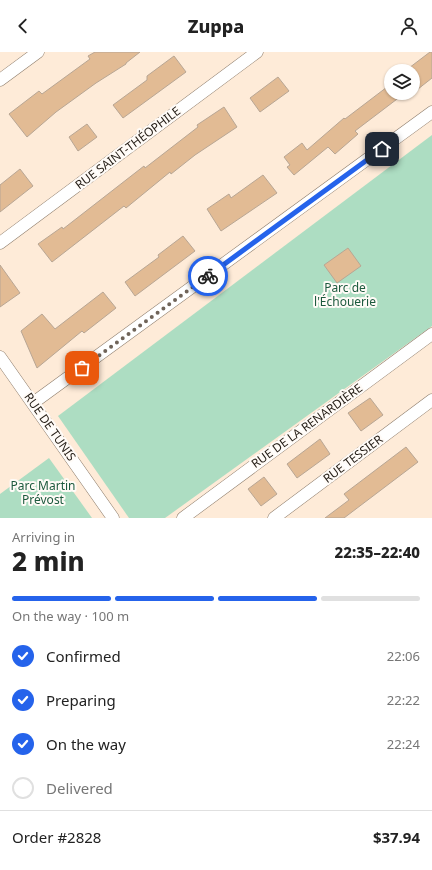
<!DOCTYPE html>
<html lang="en">
<head>
<meta charset="utf-8">
<style>
  :root { --surface:#fff; --page:#f6f6f6; --text:#222; --muted:#767676; --line:#e0e0e0; --accent:#2563eb }
  body { margin:0; font-family:"Noto Sans",sans-serif; background:var(--page); color:var(--text); height:100vh; display:flex; flex-direction:column; font-size:15px; white-space:nowrap }
  * { box-sizing:border-box; margin:0 }
  p { font-size:13px; color:var(--muted) }
  .icon { flex:none; width:22px; height:22px; fill:none; stroke:currentColor; stroke-width:2; stroke-linecap:round; stroke-linejoin:round }
  .map { position:relative; height:466px; overflow:hidden }
  .sheet { display:flex; flex-direction:column; background:var(--surface); flex:1 }
  .sheet>* { flex:none }
  .buttons { position:absolute; left:384px; top:12px; display:grid; gap:8px }
  .buttons a { display:grid; place-items:center; width:36px; height:36px; border-radius:50%; background:var(--surface); box-shadow:0 1px 3px #0004; font-size:20px }
  .pin { position:absolute; display:grid; place-items:center; width:34px; height:34px; color:#fff; margin:-17px; border-radius:8px; box-shadow:0 2px 6px #0006 }
  .courier { position:absolute; display:grid; place-items:center; width:40px; height:40px; margin:-20px; border:3px solid #2563eb; border-radius:50%; background:#fff; color:#222; box-shadow:0 1px 5px #0007 }
  .overview em { font-style:normal; font-weight:800 }
  .overview div { display:flex; flex-direction:column-reverse }
  .overview { display:flex; align-items:center; justify-content:space-between; height:68px; padding:0 12px }
  h1 { font-size:26px; font-weight:800; line-height:30px }
  .bar { display:grid; grid-template-columns:repeat(4,1fr); gap:6px 4px; align-content:center; height:48px; padding:0 12px }
  .bar i { height:5px; border-radius:3px; background:var(--line) }
  .bar .selected { background:var(--accent) }
  .bar p { grid-column:span 4 }
  .line { display:flex; align-items:center; gap:10px; padding:0 12px; border-top:1px solid var(--line) }
  .line div { flex:1 }
  ol { padding:0 12px; list-style:none }
  li { display:flex; align-items:center; gap:12px; height:44px }
  li p { margin-inline-start:auto }
  li .icon { padding:4px; border-radius:50%; background:var(--accent); color:#fff; stroke-width:4 }
  li:last-child { color:var(--muted) }
  li i { width:22px; height:22px; border:2px solid var(--line); border-radius:50% }
  header { display:flex; justify-content:space-between; align-items:center; height:52px; padding:0 12px; background:var(--surface); font-size:18px; font-weight:800 }
  .map>svg:first-child { display:block }
</style>
</head>
<body>
<header><svg class="icon" aria-label="back" viewBox="0 0 24 24"><path d="M15 5l-7 7 7 7"/></svg>Zuppa<svg class="icon" aria-label="person" viewBox="0 0 24 24"><circle cx="12" cy="8" r="4"/><path d="M4 21q1-7 8-7t8 7"/></svg></header>
<div class="map">
<svg width="432" height="466" viewBox="0 0 432 466">
  <rect width="100%" height="100%" fill="#feebd8"/>
  <g fill="#adddc2">
    <path d="M432,83v191l-267,192h-36l-71,-102z"/>
    <path d="M49,406l43,60h-92v-24z"/>
  </g>
  <g fill="#e2bb94" stroke="#b8a694">
    <path d="M95,0h45l-14,11v1l-30,19 -40,29 -29,25 -18,-23 30,-23 3,3 48,-35 -2,-3z"/>
    <path d="M430,0h2v26l-19,15v-22h-8z"/>
    <path d="M174,4l12,16 -63,46 -10,-13 34,-25v-4z"/>
    <path d="M278,25l11,14 -29,21 -10,-14z"/>
    <path d="M391,32v9h14l-50,38 3,3 -23,20 -7,-7 -34,28 -7,-8 3,-2 -6,-8 18,-14 5,7 37,-32 1,1z"/>
    <path d="M224,55l13,20 -42,28 -24,19 -1,-2 -44,36 -2,-2 -72,56 -14,-18 24,-17 1,2 81,-63 1,2 53,-41 -1,-2z"/>
    <path d="M87,72l10,13 -19,14 -9,-14z"/>
    <path d="M20,117l13,17 -33,26v-27z"/>
    <path d="M263,123l14,18 -56,38 -14,-22 22,-15 2,4z"/>
    <path d="M183,184l12,15 -60,45 -10,-14 34,-25 -1,-2z"/>
    <path d="M348,196l13,18 -24,17 -13,-18z"/>
    <path d="M0,213l20,28 -20,14z"/>
    <path d="M103,240l13,16 -32,25 -2,-2 -45,37 -16,-37 21,-17 13,15z"/>
    <path d="M370,346l13,17 -22,16 -13,-18z"/>
    <path d="M320,387l10,15 -33,24 -10,-14z"/>
    <path d="M406,395l12,15 -74,56h-19l24,-18 -5,-6z"/>
    <path d="M264,425l13,17 -16,12 -13,-17z"/>
  </g>
  <g fill="none" stroke-linecap="round" stroke-linejoin="round">
    <defs>
      <g id="street">
        <path d="M0,28l38,-28"/>
        <path d="M0,191l257,-191"/>
        <path d="M0,305l113,161"/>
        <path d="M33,351l399,-291"/>
        <path d="M183,466l249,-184"/>
        <path d="M274,466l158,-118"/>
      </g>
    </defs>
    <use href="#street" stroke="#8d7c6b" stroke-width="13"/>
    <use href="#street" stroke="#fff" stroke-width="12"/>
  </g>
  <g fill="none" stroke-linecap="round" stroke-linejoin="round">
    <path stroke="#706459" stroke-width="4" stroke-dasharray="0 7.2" d="M82,316l126,-92"/>
    <path stroke="#2563eb" stroke-width="5" d="M208,224l174,-127"/>
  </g>
  <g text-anchor="middle" stroke-width="4" stroke-linejoin="round" paint-order="stroke">
    <g font-size="12" fill="#231c15" stroke="#fffbf7">
      <text transform="translate(128 96) rotate(-37)" y="4">RUE SAINT-THÉOPHILE</text>
      <text transform="translate(307 374) rotate(-36)" y="4">RUE DE LA RENARDIÈRE</text>
      <text transform="translate(50 375) rotate(55)" y="4">RUE DE TUNIS</text>
      <text transform="translate(353 407) rotate(-37)" y="4">RUE TESSIER</text>
    </g>
    <g font-size="12" fill="#1d5a3e" stroke="#fffbf7">
      <text x="345" y="240">Parc de<tspan x="345" dy="14">l'Échouerie</tspan></text>
      <text x="43" y="438">Parc Martin<tspan x="43" dy="14">Prévost</tspan></text>
    </g>
  </g>
</svg>
<div class="buttons">
<a><svg class="icon" aria-label="layers" viewBox="0 0 24 24"><path d="M12 4l9 5-9 5-9-5zM3 14l9 5 9-5"/></svg></a>
</div>
<div class="pin" style="left:82px;top:316px;background:#ea580c"><svg class="icon" aria-label="bag" viewBox="0 0 24 24"><path d="M5 8h14l-1 12H6zM9 8a3 3 0 0 1 6 0"/></svg></div>
<div class="pin" style="left:382px;top:97px;background:#1f2937"><svg class="icon" aria-label="home" viewBox="0 0 24 24"><path d="M3 11l9-7 9 7M6 9v11h12V9"/></svg></div>
<div class="courier" style="left:208px;top:224px"><svg class="icon" aria-label="bike" viewBox="0 0 24 24"><circle cx="6" cy="16" r="4"/><circle cx="18" cy="16" r="4"/><path d="M6 16l4-8h5l3 8M10 8l3 8H6M13 5h3"/></svg></div>
</div>
<section class="sheet">
<div class="overview"><div><h1>2 min</h1><p>Arriving in</p></div><em>22:35–22:40</em></div>
<div class="bar"><i class="selected"></i><i class="selected"></i><i class="selected"></i><i></i><p>On the way · 100 m</p></div>
<ol>
<li><svg class="icon" aria-label="check" viewBox="0 0 24 24"><path d="M5 12l5 5 9-10"/></svg>Confirmed<p>22:06</p></li>
<li><svg class="icon" aria-label="check" viewBox="0 0 24 24"><path d="M5 12l5 5 9-10"/></svg>Preparing<p>22:22</p></li>
<li><svg class="icon" aria-label="check" viewBox="0 0 24 24"><path d="M5 12l5 5 9-10"/></svg>On the way<p>22:24</p></li>
<li><i></i>Delivered</li>
</ol>
<div class="line" style="height:52px"><div>Order #2828</div><b>$37.94</b></div>
</section>
</body>
</html>
